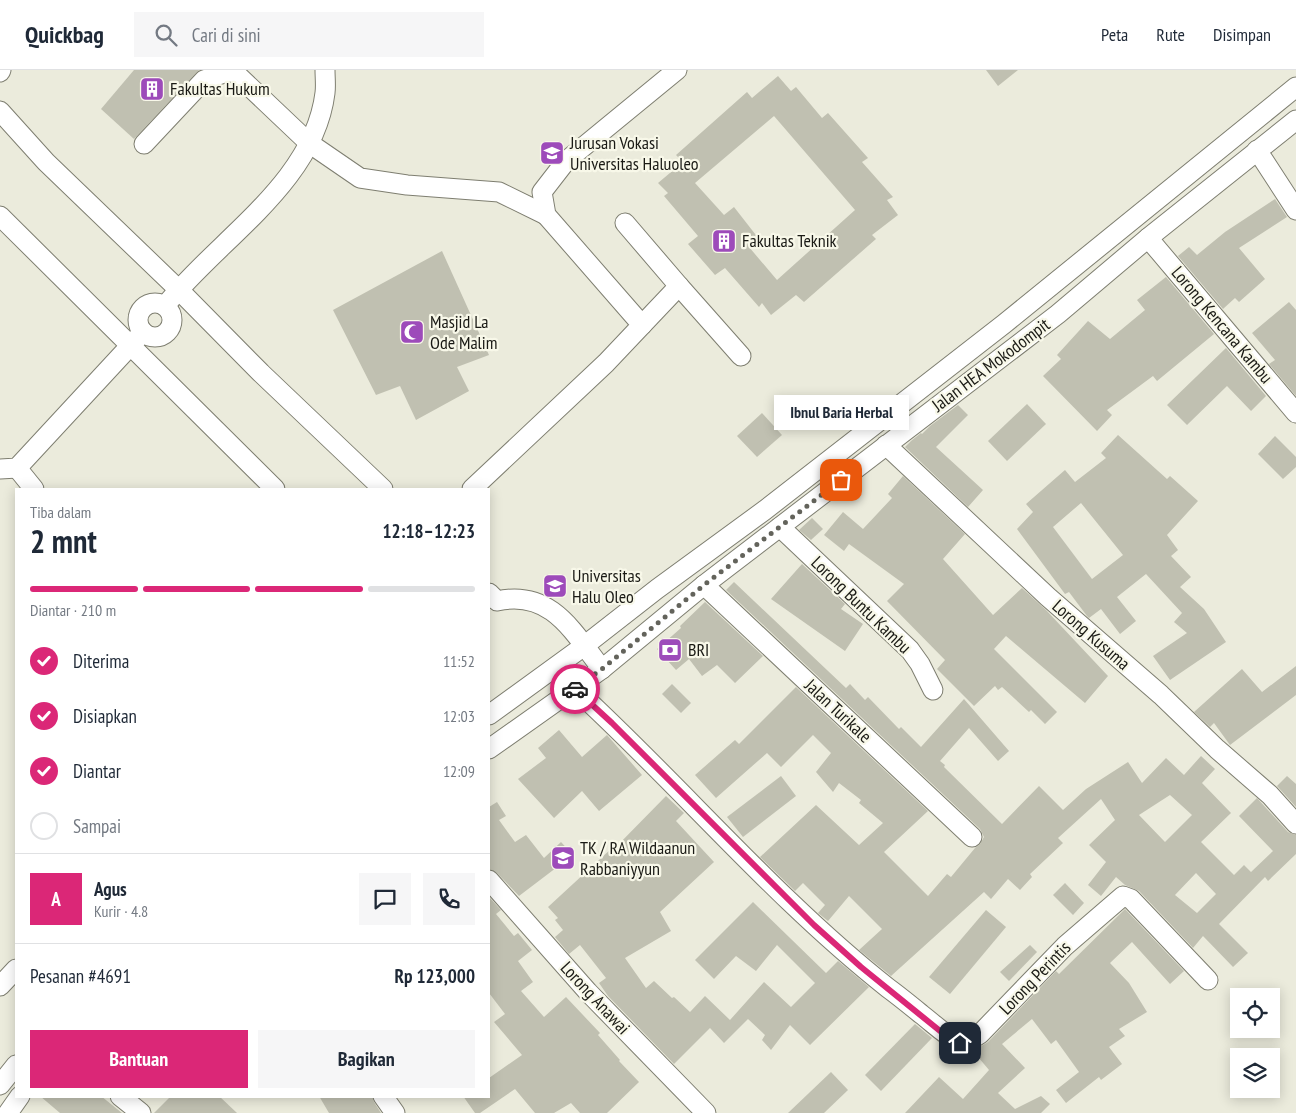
<!DOCTYPE html>
<html lang="id">
<head>
<meta charset="utf-8">
<style>
  :root { --surface:#fff; --page:#f6f6f7; --text:#1f2937; --muted:#747a83; --line:#e0e1e3; --accent:#db2777 }
  body { margin:0; font-family:"PT Sans Narrow",sans-serif; background:var(--page); color:var(--text); height:100vh; display:flex; flex-direction:column; font-size:19px; white-space:nowrap }
  * { box-sizing:border-box; margin:0 }
  p { font-size:16px; color:var(--muted) }
  .icon { flex:none; width:28px; height:28px; fill:none; stroke:currentColor; stroke-width:2; stroke-linecap:round; stroke-linejoin:round }
  .map { position:relative; flex:1; overflow:hidden }
  .sheet { position:absolute; left:15px; top:418px; width:475px; height:610px; display:flex; flex-direction:column; background:var(--surface); border-radius:0px; box-shadow:0 2px 12px #0003 }
  .sheet>* { flex:none }
  .buttons { position:absolute; left:1230px; top:918px; display:grid; gap:10px }
  .buttons a { display:grid; place-items:center; width:50px; height:50px; border-radius:0px; background:var(--surface); box-shadow:0 2px 12px #0003; font-size:25px }
  .pin { position:absolute; display:grid; place-items:center; width:42px; height:42px; color:#fff; margin:-21px; border-radius:10px; box-shadow:0 2px 8px #0006 }
  .courier { position:absolute; display:grid; place-items:center; width:50px; height:50px; margin:-25px; border:4px solid #db2777; border-radius:50%; background:#fff; color:#222; box-shadow:0 1px 6px #0007 }
  .bubble { position:absolute; height:35px; border-radius:0px; background:var(--surface); box-shadow:0 2px 12px #0003; font-size:16px; font-weight:700; line-height:35px; text-align:center }
  .head em { font-style:normal; font-weight:700 }
  .head div { display:flex; flex-direction:column-reverse }
  .head { display:flex; align-items:center; justify-content:space-between; height:85px; padding:0 15px }
  h1 { font-size:32px; font-weight:700; line-height:38px }
  .bar { display:grid; grid-template-columns:repeat(4,1fr); gap:8px 5px; align-content:center; height:60px; padding:0 15px }
  .bar i { height:6px; border-radius:4px; background:var(--line) }
  .bar .current { background:var(--accent) }
  .bar p { grid-column:span 4 }
  .line { display:flex; align-items:center; gap:12px; padding:0 15px; border-top:1px solid var(--line) }
  .line div { flex:1 }
  .round { display:grid; place-items:center; flex:none; width:52px; height:52px; border-radius:0px; background:var(--page) }
  ol { padding:0 15px; list-style:none }
  li { display:flex; align-items:center; gap:15px; height:55px }
  li p { margin-inline-start:auto }
  li .icon { padding:5px; border-radius:50%; background:var(--accent); color:#fff; stroke-width:4 }
  li:last-child { color:var(--muted) }
  li i { width:28px; height:28px; border:2px solid var(--line); border-radius:50% }
  .cta { display:flex; gap:10px; margin-top:auto; padding:10px 15px }
  .cta a { flex:1; height:58px; border-radius:0px; background:var(--accent); color:#fff; font-size:20px; font-weight:700; line-height:58px; text-align:center }
  .cta a+a { background:var(--page); color:var(--text) }
  header { display:flex; align-items:center; gap:30px; box-sizing:border-box; height:70px; padding:0 25px; background:var(--surface); border-bottom:1px solid var(--line) }
  header strong { font-size:24px }
  nav { display:flex; gap:28px; margin-inline-start:auto; font-size:18px }
  .search { width:350px; height:45px; background:var(--page); display:flex; align-items:center; gap:12px; box-sizing:border-box; padding:0 18px; border-radius:0px; color:var(--muted); font-size:19px }
  .map>svg:first-child { display:block }
</style>
</head>
<body>
<header>
<strong>Quickbag</strong>
<div class="search"><svg class="icon" aria-label="search" viewBox="0 0 24 24"><circle cx="10" cy="10" r="6"/><path d="M15 15l6 6"/></svg>Cari di sini</div>
<nav><a>Peta</a><a>Rute</a><a>Disimpan</a></nav>
</header>
<div class="map">
<svg width="1296" height="1043" viewBox="0 0 1296 1043">
  <rect width="100%" height="100%" fill="#ebebdc"/>
  <g fill="#c0c0b1" fill-rule="evenodd">
    <path d="M134,0h65l-65,69 -33,-30z"/>
    <path d="M986,0h32l-20,16z"/>
    <path d="M778,6l13,15 5,-4 26,31 6,-5 40,45 -6,4 31,35 -6,3 11,15 -26,20 4,4 -72,63 -8,-7 -25,20 -9,-12 -3,4 -34,-39 -10,7 -27,-31 10,-8 -34,-40 4,-3 -10,-10 25,-21 -7,-7 71,-63 5,6zM774,46l81,94 -78,70 -28,-33 10,-8 -25,-32 -10,8 -29,-32z"/>
    <path d="M1275,129l12,18 -48,31 26,31 -26,23 -4,-4 -12,11 -45,-53 11,-9 8,8 28,-23z"/>
    <path d="M442,181l47,104 -32,12 12,24 -53,29 -16,-34 -24,9 -43,-85z"/>
    <path d="M1166,207l48,57 -57,47 -4,-5 -46,34 5,5 -15,16 -54,-55 18,-17 -4,-4 31,-34 22,18 35,-29 -8,-10z"/>
    <path d="M1289,232l7,8v86l-27,-32 6,-4 -23,-27z"/>
    <path d="M1226,278l40,48 -15,15 -24,-25 -40,39 -20,-20z"/>
    <path d="M1027,334l19,20 -39,37 -19,-20z"/>
    <path d="M958,335l10,10 -32,32 47,43 -15,17 -63,-60 6,-6 10,-8 1,1 8,-8z"/>
    <path d="M762,343l20,22 -25,22 -20,-21z"/>
    <path d="M1118,365l49,44 3,-3 28,25 -31,34 11,15 -7,6 20,21 -11,10 24,22 22,33 -56,38 -17,-24 34,-23 -13,-11 8,-9 -36,-39 -29,23 19,24 -16,13 -19,-25 -12,9 -2,-2 -18,-24 -4,2 -48,-65 16,-17 -7,-8 39,-34 10,12 31,-24 -5,-5zM1081,433l42,52 -31,24 -39,-52z"/>
    <path d="M1275,366l21,21v10l-13,12 -25,-25z"/>
    <path d="M903,406l62,58 -22,25 50,56 29,-27 24,22 62,66 -23,27 -79,-67 -12,13 63,63 -12,12 -14,-14 -2,2 -27,-25 -4,3 -3,-4 -21,20 -37,-37 8,-9 -58,-59 17,-17 -55,-40 -5,7 -20,-16 19,-23 20,17 29,-31 -4,-4z"/>
    <path d="M812,448l11,11 -12,11 -12,-10z"/>
    <path d="M802,494l43,40 -4,5 22,15 -18,27 -74,-52z"/>
    <path d="M734,512l112,106 4,-4 15,16 3,-3 31,32 2,-2 20,20 43,-48 45,52 -11,10 -29,-33 -29,33 5,4 -1,2 58,57 37,-38 24,24 23,-21 42,-27 14,21 24,-25 18,17 17,-19 14,13 -13,14 29,30 -30,29 33,33 10,-10 7,7 22,-21 -34,-35 18,-18 31,34 8,3v19l-28,27 -3,-4 -46,47 29,29 -15,14 -30,-31 -10,12 -54,-57 -14,-6 -9,-8 -15,19 -13,-11 18,-23 -17,-17 26,-25 -14,-21 -43,39 5,5 -33,31 2,3 -12,13 -12,-11 -17,20 -7,-7 -93,84 -32,-26 23,-21 -33,-33 -21,25 -10,-8 7,-8 -22,-22 -8,8 -35,-34 56,-52 43,40 24,-22 -24,-20 2,-3 -22,-17 -6,9 -17,-20 15,-19 -18,-18 -32,32 -14,-14 -51,45 -21,-23 40,-35 4,4 57,-57 132,124 -44,41 44,44 19,-22 4,3 24,-29 5,-4 4,-7 -4,-8 -254,-239zM1170,725l22,20 -27,27 -26,-27zM1196,803l20,21 -19,19 -22,-18z"/>
    <path d="M705,532l58,54 -28,27 -18,-18 -15,11 -13,-17 -13,11 -19,-21 24,-21 -1,-2z"/>
    <path d="M1296,596v29l-66,50 -16,-22 -4,4 -16,-15 48,-43 20,23z"/>
    <path d="M672,614l19,19 -10,10 -19,-19z"/>
    <path d="M559,660l23,27 25,-22 35,40 -43,36 -17,-20 -28,27 -36,-39 28,-21 -8,-10z"/>
    <path d="M781,706l15,20 -53,41 -16,-20z"/>
    <path d="M1287,706l9,8v23l-19,-21z"/>
    <path d="M666,726l18,17 -8,8 38,41 -54,50 11,19 -46,27 21,30 8,-7 18,17 2,-1 16,15 15,-16 25,24 34,-38 27,25 24,-24 -38,-38 -21,26 -20,-15 -22,23 -19,-19 58,-58 73,71 12,-12 31,26 -59,58 -20,-20 -19,25 -9,-10 3,-5 -17,-16 -24,24 -14,-15 -36,36 -66,-68 -9,-13 7,-5 -26,-33 -11,9 -14,-17 8,-7 -8,-10 3,-2 -10,-11 64,-59 1,2z"/>
    <path d="M497,732l9,14 -7,4 16,22 11,-7 18,23 17,-16 12,13 -54,41 -22,-23 -8,-4v-62z"/>
    <path d="M1065,813l19,20 -11,12 -20,-20z"/>
    <path d="M489,827l12,13 -5,4 18,22 4,-3 14,17 -14,11 15,21 -12,9 23,26 22,-20 34,36 -2,2 22,25 -1,1 20,21 -32,31h-27l-9,-10 -17,10h-19l-20,-24 -35,24h-5l-12,-17h26v-18l33,-23 -28,-33 11,-8 -16,-21z"/>
    <path d="M1125,839l59,62 -14,13 -38,-42 -22,21 19,20 18,29 -28,17 6,7 -16,11 13,17 -21,16 -2,-3 -33,26 -10,-13 23,-18 -23,-32 -5,4 -19,-25 -30,25 23,24 -27,25 17,16 26,-13 9,8 -9,9h-136l34,-36 24,22 26,-29 -16,-19 15,-9 68,-71 3,3z"/>
    <path d="M986,840l20,17 -56,67 -21,-17z"/>
    <path d="M1030,875l7,7 -28,29 -9,-9z"/>
    <path d="M915,954l17,14 -51,53 -16,-16z"/>
    <path d="M831,1002l17,18 -24,23h-36z"/>
    <path d="M40,1026h61l21,17h-62z"/>
    <path d="M171,1026h48l18,17h-83z"/>
    <path d="M319,1026h53l2,6 7,11h-52z"/>
  </g>
  <g fill="none" stroke-linecap="round" stroke-linejoin="round">
    <defs>
      <g id="minor">
        <path d="M0,2l1,-2"/>
        <path d="M0,41l46,51 132,127 83,84 122,116"/>
        <path d="M144,74l60,-64 28,-10 77,73 51,35 47,7 92,7 47,23"/>
        <path d="M1257,80l39,60"/>
        <path d="M0,146l275,273"/>
        <path d="M625,153l54,63 -37,39"/>
        <path d="M1148,168l148,175"/>
        <path d="M679,216l62,70"/>
        <circle cx="155" cy="250" r="17"/>
        <path d="M165,236c52,-66 149,-123 160,-213 1,-7 0,-16 0,-23"/>
        <path d="M886,375l162,152 113,98 56,54 53,46 26,29"/>
        <path d="M17,398l17,21"/>
        <path d="M0,399l17,-1 126,-136"/>
        <path d="M472,419l134,-126 36,-38 -96,-110 -4,-23 24,-31 111,-91"/>
        <path d="M780,457l130,123 10,14 13,26"/>
        <path d="M704,515l268,252"/>
        <path d="M489,523l8,8c54,-12 76,31 105,68"/>
        <path d="M574,618c107,98 200,210 314,300 11,8 22,17 33,26 13,10 24,21 39,29l9,-2 11,-7 85,-88 58,-50 8,3 77,81"/>
        <path d="M489,645l95,-69 73,-57 108,-79 239,-186 292,-237"/>
        <path d="M489,679l113,-80 102,-84 354,-271 90,-76 148,-118"/>
        <path d="M489,810l99,112 118,121"/>
        <path d="M0,916l16,-17"/>
        <path d="M0,1015l16,-20"/>
        <path d="M120,1026l21,17"/>
        <path d="M383,1026l12,17"/>
        <path d="M8,1043l12,-17"/>
      </g>
    </defs>
    <use href="#minor" stroke="#7e7e70" stroke-width="21"/>
    <use href="#minor" stroke="#fff" stroke-width="19"/>
  </g>
  <g fill="none" stroke-linecap="round" stroke-linejoin="round">
    <path stroke="#63635b" stroke-width="5" stroke-dasharray="0 9" d="M575,619l-1,-1 28,-19 102,-84 137,-105"/>
    <path stroke="#db2777" stroke-width="6" d="M575,619l37,34 202,202 47,42 84,68 15,8"/>
  </g>
  <defs>
    <symbol id="building-square" viewBox="-11 -11 22 22"><rect x="-9" y="-9" width="18" height="18" rx="4" fill="#9d4bba" stroke="#f8f8e9"/><path d="M-4-6H4V6H1V3H-1V6H-4ZM-2.5-4.3h1.7v1.8h-1.7ZM.8-4.3h1.7v1.8H.8ZM-2.5-1h1.7V.8h-1.7ZM.8-1h1.7V.8H.8Z" fill="#fff"/></symbol>
    <symbol id="university-square" viewBox="-11 -11 22 22"><rect x="-9" y="-9" width="18" height="18" rx="4" fill="#9d4bba" stroke="#f8f8e9"/><path d="M0-5L7-2L0 1L-7-2ZM-4 1L0 2.5L4 1V4Q0 6-4 4Z" fill="#fff"/></symbol>
    <symbol id="mosque-square" viewBox="-11 -11 22 22"><rect x="-9" y="-9" width="18" height="18" rx="4" fill="#9d4bba" stroke="#f8f8e9"/><path d="M3.5-4.9A6 6 0 1 0 3.5 4.9A5 5 0 1 1 3.5-4.9Z" fill="#fff"/></symbol>
    <symbol id="bank-square" viewBox="-11 -11 22 22"><rect x="-9" y="-9" width="18" height="18" rx="4" fill="#9d4bba" stroke="#f8f8e9"/><path d="M-6-4H6V4H-6ZM0-2.3a2.3 2.3 0 1 0 0 4.6a2.3 2.3 0 1 0 0-4.6Z" fill="#fff"/></symbol>
    <symbol id="school-square" viewBox="-11 -11 22 22"><rect x="-9" y="-9" width="18" height="18" rx="4" fill="#9d4bba" stroke="#f8f8e9"/><path d="M0-5L7-2L0 1L-7-2ZM-4 1L0 2.5L4 1V4Q0 6-4 4Z" fill="#fff"/></symbol>
  </defs>
  <g fill-rule="evenodd">
    <use href="#building-square" x="138" y="5" width="28" height="28"/>
    <use href="#university-square" x="538" y="69" width="28" height="28"/>
    <use href="#building-square" x="710" y="157" width="28" height="28"/>
    <use href="#mosque-square" x="398" y="248" width="28" height="28"/>
    <use href="#university-square" x="541" y="502" width="28" height="28"/>
    <use href="#bank-square" x="656" y="566" width="28" height="28"/>
    <use href="#school-square" x="549" y="774" width="28" height="28"/>
  </g>
  <g text-anchor="middle" stroke-width="4.5" stroke-linejoin="round" paint-order="stroke">
    <g font-size="18" fill="#1a1a15" stroke="#f8f8e9" text-anchor="start">
      <text x="170" y="25">Fakultas Hukum</text>
      <text x="570" y="79">Jurusan Vokasi<tspan x="570" dy="21">Universitas Haluoleo</tspan></text>
      <text x="742" y="177">Fakultas Teknik</text>
      <text x="430" y="258">Masjid La<tspan x="430" dy="21">Ode Malim</tspan></text>
      <text x="572" y="512">Universitas<tspan x="572" dy="21">Halu Oleo</tspan></text>
      <text x="688" y="586">BRI</text>
      <text x="580" y="784">TK / RA Wildaanun<tspan x="580" dy="21">Rabbaniyyun</tspan></text>
    </g>
    <g font-size="18" fill="#1a1a15" stroke="#f8f8e9">
      <text transform="translate(1222 255) rotate(50)" y="6">Lorong Kencana Kambu</text>
      <text transform="translate(991 295) rotate(-37)" y="6">Jalan HEA Mokodompit</text>
      <text transform="translate(861 535) rotate(44)" y="6">Lorong Buntu Kambu</text>
      <text transform="translate(1091 565) rotate(41)" y="6">Lorong Kusuma</text>
      <text transform="translate(838 641) rotate(43)" y="6">Jalan Turikale</text>
      <text transform="translate(1035 908) rotate(-46)" y="6">Lorong Perintis</text>
      <text transform="translate(595 928) rotate(47)" y="6">Lorong Anawai</text>
    </g>
  </g>
</svg>
<div class="buttons">
<a><svg class="icon" aria-label="locate" viewBox="0 0 24 24"><circle cx="12" cy="12" r="6"/><path d="M12 2v4M12 18v4M2 12h4M18 12h4"/></svg></a>
<a><svg class="icon" aria-label="layers" viewBox="0 0 24 24"><path d="M12 4l9 5-9 5-9-5zM3 14l9 5 9-5"/></svg></a>
</div>
<div class="pin" style="left:841px;top:410px;background:#ea580c"><svg class="icon" aria-label="bag" viewBox="0 0 24 24"><path d="M5 8h14l-1 12H6zM9 8a3 3 0 0 1 6 0"/></svg></div>
<div class="pin" style="left:960px;top:973px;background:#1f2937"><svg class="icon" aria-label="home" viewBox="0 0 24 24"><path d="M3 11l9-7 9 7M6 9v11h12V9"/></svg></div>
<div class="courier" style="left:575px;top:619px"><svg class="icon" aria-label="car" viewBox="0 0 24 24"><path d="M5 17H2v-5l4-1 3-4h7l3 4 3 1v5h-3M9 17h6M6 11h13"/><circle cx="7" cy="17" r="2"/><circle cx="17" cy="17" r="2"/></svg></div>
<div class="bubble" style="left:774px;top:325px;width:135px">Ibnul Baria Herbal</div>
<section class="sheet">
<div class="head"><div><h1>2 mnt</h1><p>Tiba dalam</p></div><em>12:18–12:23</em></div>
<div class="bar"><i class="current"></i><i class="current"></i><i class="current"></i><i></i><p>Diantar · 210 m</p></div>
<ol>
<li><svg class="icon" aria-label="check" viewBox="0 0 24 24"><path d="M5 12l5 5 9-10"/></svg>Diterima<p>11:52</p></li>
<li><svg class="icon" aria-label="check" viewBox="0 0 24 24"><path d="M5 12l5 5 9-10"/></svg>Disiapkan<p>12:03</p></li>
<li><svg class="icon" aria-label="check" viewBox="0 0 24 24"><path d="M5 12l5 5 9-10"/></svg>Diantar<p>12:09</p></li>
<li><i></i>Sampai</li>
</ol>
<div class="line" style="height:90px"><b class="round" style="background:var(--accent);color:#fff">A</b><div><b>Agus</b><p>Kurir · 4.8</p></div><a class="round"><svg class="icon" aria-label="chat" viewBox="0 0 24 24"><path d="M4 5h16v11H9l-5 4z"/></svg></a><a class="round"><svg class="icon" aria-label="phone" viewBox="0 0 24 24"><path d="M5 4h4l2 5-3 2q2 4 5 5l2-3 5 2v4C11 20 4 13 5 4z"/></svg></a></div>
<div class="line" style="height:65px"><div>Pesanan #4691</div><b>Rp 123,000</b></div>
<div class="cta"><a>Bantuan</a><a>Bagikan</a></div>
</section>
</div>
</body>
</html>
